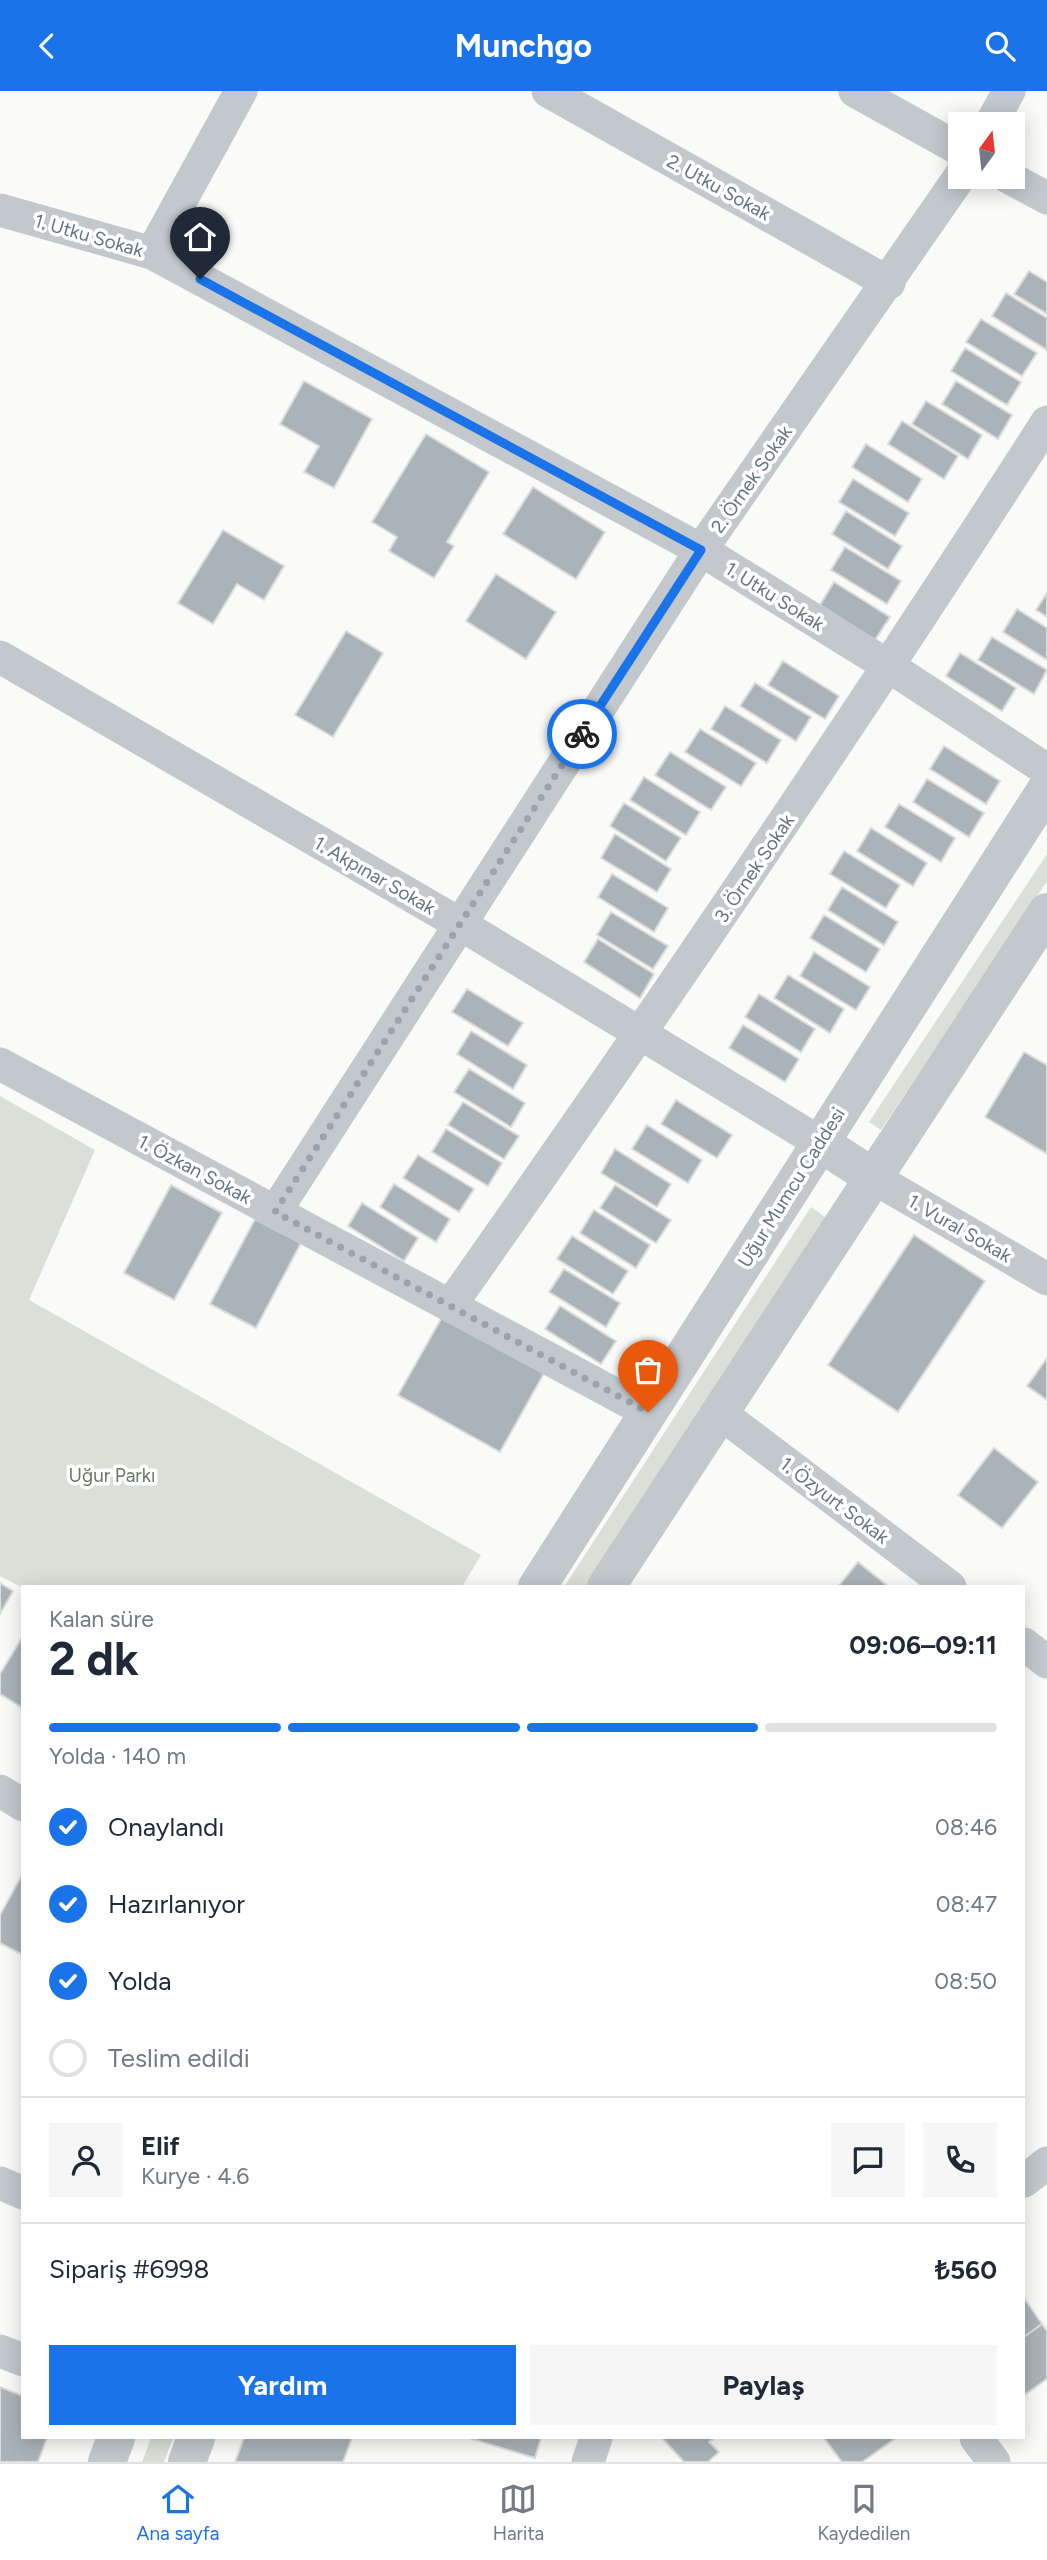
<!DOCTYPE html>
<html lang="tr">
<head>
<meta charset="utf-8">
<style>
  :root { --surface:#fff; --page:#f6f6f7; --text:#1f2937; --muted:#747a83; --line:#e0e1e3; --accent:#1a73e8 }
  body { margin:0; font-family:Figtree,sans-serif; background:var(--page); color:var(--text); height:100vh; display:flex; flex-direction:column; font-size:26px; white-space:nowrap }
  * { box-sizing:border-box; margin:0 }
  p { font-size:23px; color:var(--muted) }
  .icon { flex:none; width:38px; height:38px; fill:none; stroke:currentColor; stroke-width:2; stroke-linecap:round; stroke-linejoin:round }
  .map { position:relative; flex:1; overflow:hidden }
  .details { position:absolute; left:21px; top:1494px; width:1004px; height:854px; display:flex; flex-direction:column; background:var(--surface); border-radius:0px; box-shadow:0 4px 18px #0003 }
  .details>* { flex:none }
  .needle { width:46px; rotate:15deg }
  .buttons { position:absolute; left:948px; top:21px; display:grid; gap:14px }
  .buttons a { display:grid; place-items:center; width:77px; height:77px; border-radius:0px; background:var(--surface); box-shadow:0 4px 18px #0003; font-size:35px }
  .pin { position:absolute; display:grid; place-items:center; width:60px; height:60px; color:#fff; margin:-72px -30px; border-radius:50% 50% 50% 0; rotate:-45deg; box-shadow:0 0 7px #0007 }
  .pin .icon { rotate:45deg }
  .courier { position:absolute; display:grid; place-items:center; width:70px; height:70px; margin:-35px; border:5px solid #1a73e8; border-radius:50%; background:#fff; color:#222; box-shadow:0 2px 9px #0007 }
  .headline em { font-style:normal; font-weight:700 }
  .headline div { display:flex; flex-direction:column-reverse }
  .headline { display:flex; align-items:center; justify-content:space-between; height:119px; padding:0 28px }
  h1 { font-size:46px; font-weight:700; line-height:52px }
  .bar { display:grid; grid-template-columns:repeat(4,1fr); gap:10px 7px; align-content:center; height:84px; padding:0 28px }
  .bar i { height:9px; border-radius:5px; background:var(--line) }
  .bar .active { background:var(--accent) }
  .bar p { grid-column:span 4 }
  .line { display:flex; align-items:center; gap:18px; padding:0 28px; border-top:2px solid var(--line) }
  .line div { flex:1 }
  .round { display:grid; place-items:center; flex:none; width:74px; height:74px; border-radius:0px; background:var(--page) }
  ol { padding:0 28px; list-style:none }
  li { display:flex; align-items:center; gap:21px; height:77px }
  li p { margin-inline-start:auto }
  li .icon { padding:7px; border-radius:50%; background:var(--accent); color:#fff; stroke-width:4 }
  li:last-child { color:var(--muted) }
  li i { width:38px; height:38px; border:4px solid var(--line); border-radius:50% }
  .button { display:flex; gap:14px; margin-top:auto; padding:14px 28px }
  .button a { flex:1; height:80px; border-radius:0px; background:var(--accent); color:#fff; font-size:28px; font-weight:700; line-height:80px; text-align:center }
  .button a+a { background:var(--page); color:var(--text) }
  header { display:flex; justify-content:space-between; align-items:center; height:91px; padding:0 28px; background:var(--accent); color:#fff; font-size:32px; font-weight:700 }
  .menu { display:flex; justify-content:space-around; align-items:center; height:98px; border-top:2px solid var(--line); background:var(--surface); font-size:19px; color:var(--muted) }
  .menu a { display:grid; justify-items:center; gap:4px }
  .menu .active { color:var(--accent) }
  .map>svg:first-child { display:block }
</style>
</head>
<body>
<header><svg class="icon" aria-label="back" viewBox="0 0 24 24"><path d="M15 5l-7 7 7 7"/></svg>Munchgo<svg class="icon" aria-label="search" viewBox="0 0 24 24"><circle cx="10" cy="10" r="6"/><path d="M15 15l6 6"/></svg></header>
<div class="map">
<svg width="1047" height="2371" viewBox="0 0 1047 2371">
  <rect width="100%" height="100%" fill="#fafaf8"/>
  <g fill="#dadfd7">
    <path d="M1047,763v27l-166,249 -12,-8z"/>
    <path d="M0,1005l95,54 -66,150 452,255 -19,32 -439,1 -23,-12z"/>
    <path d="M811,1116l17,12 -239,368h-25z"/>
    <path d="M151,2347h22l-9,24h-22z"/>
  </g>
  <g fill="#aab3b9" stroke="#dcdcda" stroke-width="2">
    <path d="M1029,180l18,11v32l-33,-20z"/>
    <path d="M1006,202l41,25v32l-55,-34z"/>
    <path d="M981,228l56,34 -15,23 -56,-34z"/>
    <path d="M965,257l56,34 -14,23 -56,-34z"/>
    <path d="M304,290l68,38 -38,69 -30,-16 15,-26 -39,-22z"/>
    <path d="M956,290l56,34 -14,24 -56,-35z"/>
    <path d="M926,310l56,34 -14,24 -56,-35z"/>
    <path d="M902,330l56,35 -14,23 -56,-35z"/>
    <path d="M426,343l63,38 -42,70 7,4 -20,32 -45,-27 8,-14 -25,-15z"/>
    <path d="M866,353l56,35 -14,23 -56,-35z"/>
    <path d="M853,388l56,34 -14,23 -56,-34z"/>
    <path d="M533,396l72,45 -29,47 -73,-45z"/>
    <path d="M846,420l56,35 -14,23 -56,-35z"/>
    <path d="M223,439l61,36 -20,34 -27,-16 -24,40 -35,-21z"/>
    <path d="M845,456l56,34 -14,23 -56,-34z"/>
    <path d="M496,483l60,38 -30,47 -60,-38z"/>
    <path d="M834,491l56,35 -15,23 -55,-35z"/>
    <path d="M1047,502v24l-11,-7z"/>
    <path d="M1017,518l30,19v32l-44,-28z"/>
    <path d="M346,540l37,22 -50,84 -38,-22z"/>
    <path d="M992,546l55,33 -13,24 -56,-34z"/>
    <path d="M960,562l56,35 -14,23 -56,-35z"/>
    <path d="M783,570l56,35 -14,23 -57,-34z"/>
    <path d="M755,592l56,34 -15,24 -56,-35z"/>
    <path d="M725,615l56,34 -14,23 -56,-34z"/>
    <path d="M700,638l56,34 -15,23 -56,-34z"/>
    <path d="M944,655l56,35 -14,23 -56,-35z"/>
    <path d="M670,661l56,35 -15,23 -56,-35z"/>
    <path d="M644,686l56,35 -14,23 -56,-35z"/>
    <path d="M927,688l57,34 -15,24 -56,-35z"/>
    <path d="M624,712l57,35 -15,23 -56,-35z"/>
    <path d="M899,713l56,34 -14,24 -56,-35z"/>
    <path d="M871,737l56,35 -14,23 -56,-35z"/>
    <path d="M615,743l56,35 -14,23 -56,-34z"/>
    <path d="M844,760l56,34 -14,23 -56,-34z"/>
    <path d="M612,783l56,34 -14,24 -56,-35z"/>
    <path d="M842,796l56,35 -14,23 -56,-35z"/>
    <path d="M611,821l57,34 -15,23 -56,-34z"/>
    <path d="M824,824l56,34 -14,23 -56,-34z"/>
    <path d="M598,848l56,35 -14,24 -56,-36z"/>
    <path d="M814,861l56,35 -14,23 -56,-34z"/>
    <path d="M788,884l56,34 -14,24 -56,-35z"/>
    <path d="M467,898l56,34 -15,23 -56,-34z"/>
    <path d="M759,903l56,35 -14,23 -56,-35z"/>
    <path d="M743,934l56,34 -14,23 -56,-34z"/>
    <path d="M471,940l56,34 -14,24 -56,-35z"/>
    <path d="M1024,961l23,13v89l-62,-37z"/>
    <path d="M469,978l56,34 -14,24 -57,-35z"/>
    <path d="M676,1009l56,35 -15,23 -56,-34z"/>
    <path d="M463,1011l56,34 -15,23 -56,-34z"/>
    <path d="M647,1034l55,35 -14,23 -56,-34z"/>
    <path d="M446,1038l56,34 -14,23 -56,-34z"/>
    <path d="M615,1058l56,35 -14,23 -56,-34z"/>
    <path d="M418,1064l56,34 -15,23 -56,-34z"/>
    <path d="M394,1093l56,35 -14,23 -56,-35z"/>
    <path d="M171,1094l51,28 -48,87 -50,-27z"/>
    <path d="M615,1094l56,35 -15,23 -56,-35z"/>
    <path d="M362,1112l56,35 -14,23 -56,-35z"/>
    <path d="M594,1119l56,35 -14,23 -56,-35z"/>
    <path d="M255,1128l46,24 -45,85 -46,-24z"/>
    <path d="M914,1144l71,46 -87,131 -70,-47z"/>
    <path d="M572,1145l56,35 -15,23 -56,-35z"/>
    <path d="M564,1178l56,34 -14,24 -57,-35z"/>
    <path d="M560,1215l56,35 -15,23 -56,-35z"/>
    <path d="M445,1221l102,56 -47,84 -102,-57z"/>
    <path d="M1047,1267v42l-20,-14z"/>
    <path d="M994,1357l44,34 -36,46 -44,-33z"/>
    <path d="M858,1471l31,25h-51z"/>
    <path d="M0,1492l13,8 -13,23z"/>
    <path d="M23,1545v72l-23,-14v-20z"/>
    <path d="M23,1782v82l-23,-12v-28z"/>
    <path d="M1024,2207l18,26 -18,13z"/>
    <path d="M1042,2233l5,7v48l-23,16v-58z"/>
    <path d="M0,2296l23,9v42h24l-9,24h-38z"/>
    <path d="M244,2347h108l-9,24h-108z"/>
    <path d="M469,2347h72l-6,20z"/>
    <path d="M662,2347h53l-6,4 10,10 -11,10h-24z"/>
    <path d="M824,2347h72l-34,24h-20z"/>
  </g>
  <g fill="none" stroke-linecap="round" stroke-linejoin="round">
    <g stroke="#c3c8cc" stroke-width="33">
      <path d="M548,0l341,192"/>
      <path d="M855,0l106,59"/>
      <path d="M991,33l18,-33"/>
      <path d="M1008,86l39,21"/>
      <path d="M0,119l152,43 549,297 189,117 157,103"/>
      <path d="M152,162l89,-162"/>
      <path d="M0,566l460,267 359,218"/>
      <path d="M0,973l648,348"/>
      <path d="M874,1087l173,101"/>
      <path d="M275,1121l426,-662 260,-375"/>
      <path d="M450,1215c205,-291 405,-585 597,-884"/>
      <path d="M720,1322l230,174"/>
      <path d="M1024,1553l23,18"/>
      <path d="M0,1700l23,14"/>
      <path d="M1024,2090l23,-18"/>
      <path d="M0,2092l23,10"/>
      <path d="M0,2260l23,9"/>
      <path d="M976,2347l18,24"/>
      <path d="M588,2371l8,-24"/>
    </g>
    <g stroke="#c3c8cc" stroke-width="38">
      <path d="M819,1051l55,36"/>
      <path d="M537,1496l510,-799"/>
      <path d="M606,1496l441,-675"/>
      <path d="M107,2371l9,-24"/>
      <path d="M187,2371l9,-24"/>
    </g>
  </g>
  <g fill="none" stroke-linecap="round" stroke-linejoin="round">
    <path stroke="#99a4ac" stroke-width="7" stroke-dasharray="0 12.6" d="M582,643l-307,478 373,200"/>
    <path stroke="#1a73e8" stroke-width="9" d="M200,188l501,271 -119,184"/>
  </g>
  <g text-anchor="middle" stroke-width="7" stroke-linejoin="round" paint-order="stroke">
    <g font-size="19" fill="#657683" stroke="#fff">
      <text transform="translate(719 96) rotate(29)" y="7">2. Utku Sokak</text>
      <text transform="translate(89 144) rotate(16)" y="7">1. Utku Sokak</text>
      <text transform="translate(751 388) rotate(-55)" y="7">2. Örnek Sokak</text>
      <text transform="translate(775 505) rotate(32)" y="7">1. Utku Sokak</text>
      <text transform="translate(754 777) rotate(-56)" y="7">3. Örnek Sokak</text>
      <text transform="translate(375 784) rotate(30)" y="7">1. Akpınar Sokak</text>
      <text transform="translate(195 1078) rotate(28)" y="7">1. Özkan Sokak</text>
      <text transform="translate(791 1096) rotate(-58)" y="7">Uğur Mumcu Caddesi</text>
      <text transform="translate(960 1137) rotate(30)" y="7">1. Vural Sokak</text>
      <text transform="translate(835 1409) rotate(37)" y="7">1. Özyurt Sokak</text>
    </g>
    <g font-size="19" fill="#687a64" stroke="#fff">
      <text x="112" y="1391">Uğur Parkı</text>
    </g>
  </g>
</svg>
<div class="buttons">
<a><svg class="needle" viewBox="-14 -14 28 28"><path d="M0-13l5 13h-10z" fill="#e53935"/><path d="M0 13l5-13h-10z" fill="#747a83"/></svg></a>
</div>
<div class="pin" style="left:648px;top:1321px;background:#ea580c"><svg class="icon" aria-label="bag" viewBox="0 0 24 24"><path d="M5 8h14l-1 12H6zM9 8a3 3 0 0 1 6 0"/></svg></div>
<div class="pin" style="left:200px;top:188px;background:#1f2937"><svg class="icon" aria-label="home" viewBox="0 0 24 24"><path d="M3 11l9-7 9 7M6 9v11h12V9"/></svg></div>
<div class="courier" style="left:582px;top:643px"><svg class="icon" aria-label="bike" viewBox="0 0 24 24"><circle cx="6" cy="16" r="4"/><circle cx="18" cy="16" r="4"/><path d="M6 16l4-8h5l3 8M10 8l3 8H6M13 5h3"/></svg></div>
<section class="details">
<div class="headline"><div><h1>2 dk</h1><p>Kalan süre</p></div><em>09:06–09:11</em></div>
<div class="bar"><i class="active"></i><i class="active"></i><i class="active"></i><i></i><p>Yolda · 140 m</p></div>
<ol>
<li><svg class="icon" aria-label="check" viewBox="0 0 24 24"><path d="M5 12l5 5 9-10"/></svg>Onaylandı<p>08:46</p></li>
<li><svg class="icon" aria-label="check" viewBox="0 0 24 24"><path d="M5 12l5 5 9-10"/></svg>Hazırlanıyor<p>08:47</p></li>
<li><svg class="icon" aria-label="check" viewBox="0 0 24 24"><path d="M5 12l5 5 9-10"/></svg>Yolda<p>08:50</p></li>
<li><i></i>Teslim edildi</li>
</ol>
<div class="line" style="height:126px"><a class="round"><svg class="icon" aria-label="person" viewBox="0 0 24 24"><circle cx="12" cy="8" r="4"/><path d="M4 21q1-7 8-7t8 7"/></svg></a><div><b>Elif</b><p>Kurye · 4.6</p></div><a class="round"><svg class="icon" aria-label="chat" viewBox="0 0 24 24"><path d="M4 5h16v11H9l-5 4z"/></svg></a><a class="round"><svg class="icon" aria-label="phone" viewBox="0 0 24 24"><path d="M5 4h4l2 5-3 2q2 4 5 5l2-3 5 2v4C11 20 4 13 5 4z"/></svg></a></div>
<div class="line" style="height:91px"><div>Sipariş #6998</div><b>₺560</b></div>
<div class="button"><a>Yardım</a><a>Paylaş</a></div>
</section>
</div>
<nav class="menu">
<a class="active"><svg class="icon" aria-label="home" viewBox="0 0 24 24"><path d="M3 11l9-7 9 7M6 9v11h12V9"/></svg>Ana sayfa</a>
<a><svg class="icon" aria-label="map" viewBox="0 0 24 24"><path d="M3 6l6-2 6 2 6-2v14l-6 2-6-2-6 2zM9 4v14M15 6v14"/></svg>Harita</a>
<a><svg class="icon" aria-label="saved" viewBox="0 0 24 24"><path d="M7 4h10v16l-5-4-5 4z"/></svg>Kaydedilen</a>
</nav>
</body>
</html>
